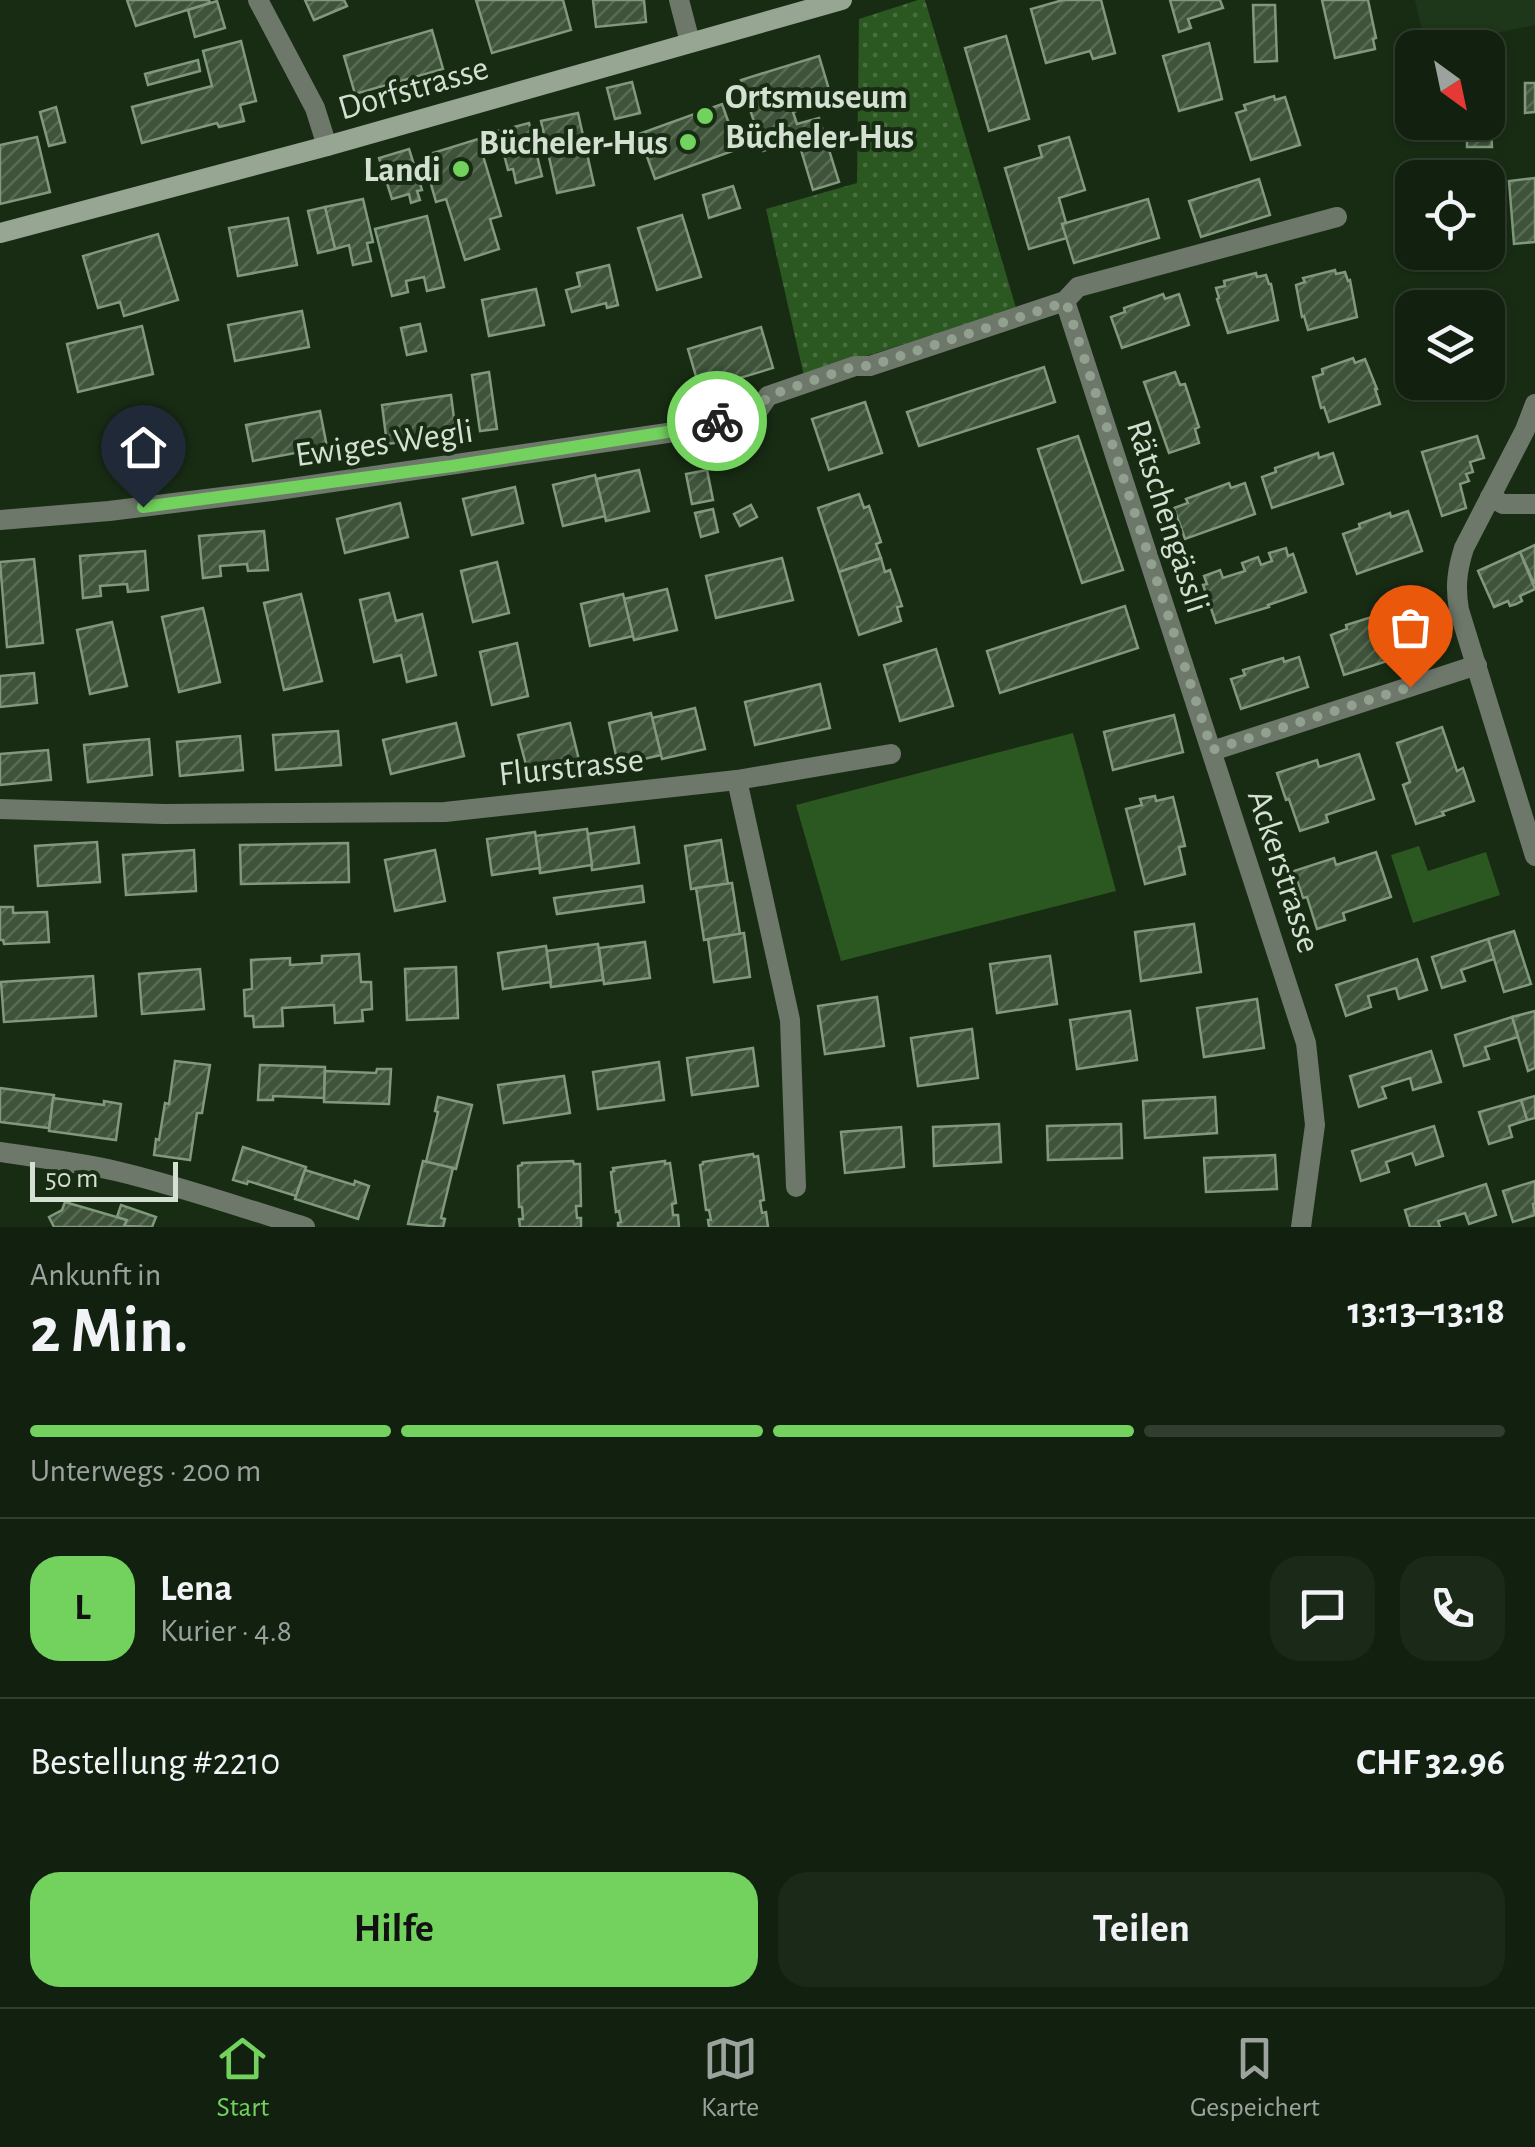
<!DOCTYPE html>
<html lang="de">
<head>
<meta charset="utf-8">
<style>
  :root { --surface:#12210f; --page:#1b2918; --text:#f1f3f6; --muted:#9ca39e; --line:#313e2f; --accent:#72d25d }
  body { margin:0; font-family:"Alegreya Sans",sans-serif; background:var(--page); color:var(--text); height:100vh; display:flex; flex-direction:column; font-size:38px; white-space:nowrap }
  * { box-sizing:border-box; margin:0 }
  p { font-size:32px; color:var(--muted) }
  .icon { flex:none; width:55px; height:55px; fill:none; stroke:currentColor; stroke-width:2; stroke-linecap:round; stroke-linejoin:round }
  .map { position:relative; height:1227px; overflow:hidden }
  .drawer { display:flex; flex-direction:column; background:var(--surface); flex:1 }
  .drawer>* { flex:none }
  .needle { width:65px; rotate:147deg }
  .fabs { position:absolute; left:1395px; top:30px; display:grid; gap:20px }
  .fabs a { display:grid; place-items:center; width:110px; height:110px; border-radius:20px; background:var(--surface); box-shadow:0 2px 8px #0004,0 0 0 2px var(--line); font-size:50px }
  .scale { position:absolute; left:30px; bottom:25px; width:148px; box-sizing:border-box; padding-left:10px; border:5px solid #d4e0d1; border-top:0; font-size:28px; line-height:35px; white-space:nowrap; color:#d4e0d1; -webkit-text-stroke:8px #182c14; paint-order:stroke }
  .pin { position:absolute; display:grid; place-items:center; width:85px; height:85px; color:#fff; margin:-102px -42px; border-radius:50% 50% 50% 0; rotate:-45deg; box-shadow:0 0 10px #0007 }
  .pin .icon { rotate:45deg }
  .courier { position:absolute; display:grid; place-items:center; width:100px; height:100px; margin:-50px; border:8px solid #72d25d; border-radius:50%; background:#fff; color:#222; box-shadow:0 2px 12px #0007 }
  .head em { font-style:normal; font-weight:700 }
  .head div { display:flex; flex-direction:column-reverse }
  .head { display:flex; align-items:center; justify-content:space-between; height:170px; padding:0 30px }
  h1 { font-size:65px; font-weight:700; line-height:75px }
  .bar { display:grid; grid-template-columns:repeat(4,1fr); gap:15px 10px; align-content:center; height:120px; padding:0 30px }
  .bar i { height:12px; border-radius:8px; background:var(--line) }
  .bar .active { background:var(--accent) }
  .bar p { grid-column:span 4 }
  .line { display:flex; align-items:center; gap:25px; padding:0 30px; border-top:2px solid var(--line) }
  .line div { flex:1 }
  .round { display:grid; place-items:center; flex:none; width:105px; height:105px; border-radius:30px; background:var(--page) }
  .cta { display:flex; gap:20px; margin-top:auto; padding:20px 30px }
  .cta a { flex:1; height:115px; border-radius:30px; background:var(--accent); color:#111; font-size:40px; font-weight:700; line-height:115px; text-align:center }
  .cta a+a { background:var(--page); color:var(--text) }
  .dock { display:flex; justify-content:space-around; align-items:center; height:140px; border-top:2px solid var(--line); background:var(--surface); font-size:28px; color:var(--muted) }
  .dock a { display:grid; justify-items:center; gap:5px }
  .dock .active { color:var(--accent) }
  .map>svg:first-child { display:block }
</style>
</head>
<body>
<div class="map">
<svg width="1535" height="1227" viewBox="0 0 1535 1227">
  <defs>
    <pattern id="grass-dots" width="8" height="8" patternUnits="userSpaceOnUse" patternTransform="scale(2.5)"><rect width="8" height="8" fill="#2b5721"/><path d="M2 2h.1M6 6h.1" fill="none" stroke="#496f40" stroke-width="1.8" stroke-linecap="round"/></pattern>
    <pattern id="building-hatch" width="6" height="6" patternUnits="userSpaceOnUse" patternTransform="scale(2.5)"><rect width="6" height="6" fill="#3e5339"/><path d="M-1 1l2-2M0 6l6-6M5 7l2-2" fill="none" stroke="#596b55"/></pattern>
  </defs>
  <rect width="100%" height="100%" fill="#182c14"/>
  <path fill="#1e3619" d="M1415,0h120v25l-109,22z"/>
  <path fill="url(#grass-dots)" d="M918,0h7l91,308 -212,68 -38,-167 91,-26 2,-164z"/>
  <g fill="#2b5721">
    <path d="M1073,733l43,158 -275,70 -45,-156z"/>
    <path d="M1419,846l9,25 58,-19 14,43 -87,28 -22,-68z"/>
  </g>
  <g fill="url(#building-hatch)" stroke="#80987b" stroke-width="2.5">
    <path d="M127,0h82l1,3 -74,23z"/>
    <path d="M305,0h39l3,6 -33,14z"/>
    <path d="M476,0h87l8,30 -79,23z"/>
    <path d="M593,0h51l2,22 -50,5z"/>
    <path d="M1063,0h38l14,53 -22,6 -3,-8 -44,12 -15,-54z"/>
    <path d="M1170,0h50l3,8 -35,11 3,9 -12,4z"/>
    <path d="M1322,0h46l8,38 -3,1 2,10 -40,9z"/>
    <path d="M217,1l8,27 -30,9 -7,-27z"/>
    <path d="M1253,5h22l2,56 -22,1z"/>
    <path d="M432,30l11,39 -88,25 -11,-38z"/>
    <path d="M1006,36l23,83 -40,12 -24,-83z"/>
    <path d="M241,41l15,60 -16,4 4,16 -25,6 -2,-4 -75,20 -10,-36 80,-21 -9,-35z"/>
    <path d="M1209,43l13,56 -43,12 -16,-55z"/>
    <path d="M819,56l11,37 -12,4 2,7 -27,8 4,12 22,-6 20,64 -26,8 -15,-50 -35,11 -22,-71z"/>
    <path d="M198,60l2,11 -52,14 -3,-11z"/>
    <path d="M632,82l8,31 -25,6 -8,-31z"/>
    <path d="M1525,83h10v29l-10,1z"/>
    <path d="M1274,96l1,4 10,-3 15,48 -49,15 -15,-47 10,-3 -2,-5z"/>
    <path d="M1488,103h2l2,44h-25v-16h6v-9h15z"/>
    <path d="M722,104l16,45 -83,30 -16,-45z"/>
    <path d="M56,107l9,35 -16,4 -9,-34z"/>
    <path d="M578,113l16,72 -37,8 -16,-72z"/>
    <path d="M529,123l13,53 -26,7 -3,-14 -5,1 -10,-39z"/>
    <path d="M37,137l13,55 -50,12v-59z"/>
    <path d="M1069,137l16,53 -26,8 7,25 -4,1 5,14 -38,11 -24,-81 37,-11 -3,-11z"/>
    <path d="M478,139l23,77 -11,3 9,30 -34,11 -19,-61 -10,3 -13,-46z"/>
    <path d="M409,149l13,41 -5,1 3,9 -9,3 -2,-9 -17,5 -13,-41z"/>
    <path d="M1535,178v64l-21,2 -5,-63z"/>
    <path d="M1259,179l11,36 -69,22 -12,-36z"/>
    <path d="M733,186l7,22 -31,10 -6,-23z"/>
    <path d="M363,199l10,43 -6,1 4,18 -18,4 -4,-20 -14,4 -10,-42z"/>
    <path d="M1148,199l11,39 -85,25 -12,-39z"/>
    <path d="M325,207l10,42 -17,4 -10,-42z"/>
    <path d="M682,215l19,62 -44,13 -19,-62z"/>
    <path d="M427,216l17,71 -17,4 -3,-14 -18,4 2,11 -16,4 -17,-67z"/>
    <path d="M288,218l9,47 -59,11 -9,-48z"/>
    <path d="M158,234l20,66 -54,16 -4,-14 -22,6 -15,-52z"/>
    <path d="M609,265l9,40 -11,3 -1,-5 -34,9 -6,-22 14,-4 -3,-13z"/>
    <path d="M1335,270l1,4 9,-2 3,9 2,-1 7,37 -49,13 -4,-14 -2,1 -6,-32 9,-3 -2,-4z"/>
    <path d="M1256,273l1,4 9,-2 3,9h2l7,36 -50,13 -11,-34 2,-1 -3,-10 9,-2 -1,-5z"/>
    <path d="M536,289l8,36 -55,11 -7,-36z"/>
    <path d="M1163,294l2,5 14,-5 10,31 -67,23 -11,-31 14,-5 -1,-4z"/>
    <path d="M302,311l7,36 -74,14 -7,-36z"/>
    <path d="M420,324l6,27 -19,4 -6,-27z"/>
    <path d="M142,326l11,48 -75,18 -11,-48z"/>
    <path d="M761,327l12,41 -73,22 -12,-41z"/>
    <path d="M1353,358l2,5 10,-4 12,30h-2l5,15 -51,18 -5,-15 -3,1 -8,-31 10,-3 -1,-5z"/>
    <path d="M1044,367l11,35 -136,44 -12,-34z"/>
    <path d="M489,372l8,57 -17,2 -8,-56z"/>
    <path d="M1175,372l5,13 5,-1 14,43 -4,2 4,14 -30,10 -25,-71z"/>
    <path d="M451,395l5,39 -69,10 -5,-39z"/>
    <path d="M865,402l17,51 -53,17 -17,-51z"/>
    <path d="M320,411l7,36 -74,14 -7,-36z"/>
    <path d="M1078,436l45,134 -41,13 -44,-134z"/>
    <path d="M1477,436l7,22 -14,4 3,10 -7,2 3,7 -9,3 6,24 -24,8 -20,-64z"/>
    <path d="M1318,453l1,5 14,-5 10,31 -71,24 -10,-31 14,-5 -1,-4z"/>
    <path d="M639,470l10,41 -43,10 -10,-42z"/>
    <path d="M707,470l6,30 -21,4 -6,-30z"/>
    <path d="M595,475l10,41 -42,10 -10,-41z"/>
    <path d="M1229,483l2,5 14,-5 10,31 -70,25 -11,-31 14,-5 -2,-4z"/>
    <path d="M515,487l8,36 -51,12 -9,-36z"/>
    <path d="M859,494l5,14 5,-2 12,36 -5,2 5,14 -42,14 -21,-64z"/>
    <path d="M400,503l8,34 -63,16 -8,-34z"/>
    <path d="M751,505l6,12 -17,9 -6,-12z"/>
    <path d="M713,509l5,23 -17,5 -6,-24z"/>
    <path d="M1408,511l14,40 -65,23 -14,-40 17,-6 -1,-4 31,-11 1,4z"/>
    <path d="M264,531l4,39 -20,1 -1,-7 -27,2 1,10 -18,2 -4,-42z"/>
    <path d="M1535,545v38h-1l-14,-31z"/>
    <path d="M1286,548l2,8 5,-2 13,38 -38,13 1,2 -53,16 -13,-38 4,-1 -3,-8 16,-6 3,8 22,-7 -3,-8 16,-6 3,8 11,-4 -3,-8z"/>
    <path d="M145,551l3,39 -20,2 -1,-8 -27,2 1,10 -18,2 -3,-42z"/>
    <path d="M1520,552l15,37 -15,7 2,5 -6,3 -6,2 -2,-5 -14,6 -16,-36z"/>
    <path d="M782,558l11,42 -77,18 -10,-42z"/>
    <path d="M881,558l4,14 5,-2 12,36 -5,1 4,14 -42,14 -20,-63z"/>
    <path d="M34,559l9,84 -36,4 -7,-85z"/>
    <path d="M497,562l12,51 -36,9 -12,-51z"/>
    <path d="M667,589l10,41 -43,10 -10,-41z"/>
    <path d="M389,593l7,28 26,-7 14,61 -29,7 -6,-27 -27,7 -14,-62z"/>
    <path d="M301,594l21,87 -38,9 -20,-87z"/>
    <path d="M623,594l10,42 -43,10 -9,-42z"/>
    <path d="M1125,606l13,42 -138,45 -13,-42z"/>
    <path d="M203,608l17,74 -41,10 -17,-75z"/>
    <path d="M1396,614l13,40 -65,21 -13,-40 16,-6 -1,-4 32,-10 1,4z"/>
    <path d="M112,622l15,64 -37,8 -13,-64z"/>
    <path d="M517,643l11,53 -36,9 -12,-53z"/>
    <path d="M936,649l17,57 -53,15 -16,-56z"/>
    <path d="M1299,657l9,30 -67,22 -10,-30 14,-4 -2,-5 40,-12 1,4z"/>
    <path d="M34,673l3,30 -37,4v-31z"/>
    <path d="M820,684l10,44 -75,17 -10,-43z"/>
    <path d="M695,708l10,41 -43,10 -10,-41z"/>
    <path d="M651,713l10,42 -43,10 -9,-42z"/>
    <path d="M1174,715l9,37 -70,18 -9,-38z"/>
    <path d="M456,723l8,33 -73,18 -8,-34z"/>
    <path d="M570,723l9,37 -51,12 -10,-37z"/>
    <path d="M1442,727l15,44 6,-3 11,33 -32,11 2,3 -28,9 -13,-39 7,-3 -13,-39z"/>
    <path d="M338,731l3,34 -65,5 -3,-35z"/>
    <path d="M240,736l3,34 -63,6 -3,-34z"/>
    <path d="M149,739l3,36 -64,7 -4,-37z"/>
    <path d="M48,750l3,30 -51,5v-31z"/>
    <path d="M1359,754l15,45 -48,16 2,7 -28,9 -11,-32 -3,1 -9,-27 40,-13 2,7z"/>
    <path d="M1155,796l1,5 17,-4 12,49 -6,1 6,27 -40,10 -19,-75 16,-4 -2,-6z"/>
    <path d="M634,827l5,36 -47,7 -5,-36z"/>
    <path d="M587,829l5,36 -52,8 -5,-37z"/>
    <path d="M535,832l5,36 -48,7 -5,-36z"/>
    <path d="M721,840l7,44 -37,5 -6,-43z"/>
    <path d="M97,842l3,40 -62,4 -3,-40z"/>
    <path d="M348,843l1,39 -108,2 -1,-39z"/>
    <path d="M194,850l2,41 -70,4 -3,-40z"/>
    <path d="M435,850l10,51 -50,10 -10,-51z"/>
    <path d="M1376,852l15,45 -48,16 2,7 -28,9 -10,-32 -4,1 -9,-27 40,-13 2,7z"/>
    <path d="M732,883l8,51 -36,6 -8,-52z"/>
    <path d="M642,886l2,16 -87,12 -3,-16z"/>
    <path d="M0,907h13v6l34,-1 2,30 -45,2 -1,-4h-3z"/>
    <path d="M1194,924l7,48 -60,9 -6,-49z"/>
    <path d="M1514,931l17,53 -27,8 -16,-53z"/>
    <path d="M744,933l6,44 -36,5 -6,-43z"/>
    <path d="M1488,939l6,20 -33,11 4,11 -23,7 -10,-31z"/>
    <path d="M645,942l5,36 -46,6 -5,-36z"/>
    <path d="M598,944l5,36 -52,7 -5,-36z"/>
    <path d="M546,946l5,36 -48,7 -5,-36z"/>
    <path d="M359,954l2,28h10l1,27 -10,1 1,11 -28,2 -1,-18 -52,3 1,18 -29,1 -1,-11h-8l-1,-26 8,-1 -1,-29 39,-2v7l32,-2v-7z"/>
    <path d="M1050,956l7,48 -60,9 -7,-49z"/>
    <path d="M1417,959l10,31 -28,9 -3,-11 -28,8 3,11 -25,9 -10,-31z"/>
    <path d="M456,967l2,51 -51,2 -2,-51z"/>
    <path d="M200,969l4,40 -62,5 -3,-40z"/>
    <path d="M93,976l3,40 -92,6 -3,-40z"/>
    <path d="M877,997l7,49 -59,8 -7,-48z"/>
    <path d="M1257,999l7,49 -60,9 -7,-49z"/>
    <path d="M1130,1011l7,49 -60,9 -7,-49z"/>
    <path d="M1535,1011v57l-7,3 -16,-54z"/>
    <path d="M1512,1017l6,20 -33,10 4,12 -25,7 -9,-31z"/>
    <path d="M972,1029l6,49 -60,8 -7,-48z"/>
    <path d="M753,1048l5,38 -66,9 -5,-37z"/>
    <path d="M1431,1051l10,31 -28,8 -3,-12 -28,9 4,11 -27,9 -9,-31z"/>
    <path d="M175,1061l35,4 -8,48h-5l-7,47 -36,-5 2,-16 3,1 6,-37 4,1z"/>
    <path d="M659,1062l5,38 -66,9 -5,-37z"/>
    <path d="M260,1065l65,2 -1,31 -51,-2v4h-15z"/>
    <path d="M377,1069h14l-2,35 -65,-2 1,-31 51,2z"/>
    <path d="M564,1076l6,37 -66,10 -6,-38z"/>
    <path d="M0,1088l54,7 -5,33 -49,-6z"/>
    <path d="M1535,1096v22l-8,2 -6,-20z"/>
    <path d="M438,1097l34,8 -16,64 -30,-7 12,-50 -3,-1z"/>
    <path d="M1215,1097l2,36 -72,5 -2,-37z"/>
    <path d="M53,1098l51,7v-4l17,3 -5,36 -67,-9z"/>
    <path d="M1521,1100l6,20 -18,6 3,11 -23,7 -10,-32z"/>
    <path d="M999,1124l2,38 -67,4 -1,-39z"/>
    <path d="M1121,1124l1,34 -74,2 -1,-34z"/>
    <path d="M1434,1126l9,30 -27,9 -4,-12 -26,9 3,10 -28,9 -9,-30z"/>
    <path d="M901,1127l3,40 -59,6 -4,-41z"/>
    <path d="M243,1147l63,20 -10,29 -48,-15 -1,3 -14,-4z"/>
    <path d="M753,1154l1,3 4,-1 6,44 -4,1 2,12 4,-1 2,15h-59l-1,-7h3l-2,-10h-3l-6,-45 3,-1v-2z"/>
    <path d="M1275,1155l2,34 -71,3 -2,-34z"/>
    <path d="M423,1161l30,7 -12,50 4,1 -2,8 -35,-3z"/>
    <path d="M573,1161l1,3h6l1,42h-5l1,12h4v9h-61l-1,-8h4l-1,-12h-3l-1,-41 4,-1v-2z"/>
    <path d="M665,1161v3l5,-1 6,40 -4,1 1,11h5l1,12h-61v-4l3,-1 -2,-11 -3,1 -5,-40 3,-1 -1,-3z"/>
    <path d="M305,1170l49,15 1,-4 14,5 -11,33 -63,-20z"/>
    <path d="M1535,1181v23h-2l2,11 -22,7 -10,-31z"/>
    <path d="M1486,1184l10,31 -27,9 -4,-11 -27,8 2,6h-30l-5,-17z"/>
    <path d="M65,1202l62,18 -3,7h-70l-5,-10 13,-7z"/>
    <path d="M121,1205l35,12 -4,10 -28,-1 3,-6 -10,-3z"/>
  </g>
  <g fill="none" stroke-linecap="round" stroke-linejoin="round">
    <g stroke="#6d786b" stroke-width="20">
      <path d="M258,0l57,108 12,38"/>
      <path d="M679,0l11,42"/>
      <path d="M1065,301l241,742 9,82 -14,102"/>
      <path d="M1490,497l13,7h32"/>
      <path d="M0,520l109,-9 162,-20 410,-60 78,-22 9,-13 87,-30h15l195,-65 13,-14 259,-70"/>
      <path d="M1212,751l265,-86"/>
      <path d="M737,780l53,240 6,167"/>
      <path d="M0,809l164,5 281,-2 292,-32 154,-26"/>
      <path d="M0,1152c39,6 78,10 116,19 64,15 126,37 189,56"/>
    </g>
    <path stroke="#6d786b" stroke-width="20" d="M1535,404l-10,26 -61,118c-7,22 -9,39 -5,62l76,246"/>
    <path stroke="#96a693" stroke-width="20" d="M0,233l327,-87 515,-146"/>
  </g>
  <g fill="none" stroke-linecap="round" stroke-linejoin="round">
    <path stroke="#92a18f" stroke-width="10" stroke-dasharray="0 18" d="M717,421l42,-13 9,-12 87,-30h15l196,-64 146,448 198,-63"/>
    <path stroke="#72d25d" stroke-width="12" d="M143,507l309,-41 228,-36 37,-9"/>
  </g>
  <g fill="#72d25d" stroke="#182c14" stroke-width="4">
    <circle cx="705" cy="116" r="10"/>
    <circle cx="688" cy="142" r="10"/>
    <circle cx="461" cy="169" r="10"/>
  </g>
  <g text-anchor="middle" stroke-width="8" stroke-linejoin="round" paint-order="stroke">
    <g font-size="35" fill="#d4e0d1" stroke="#182c14">
      <text transform="translate(413 87) rotate(-16)" y="12">Dorfstrasse</text>
      <text transform="translate(384 442) rotate(-8)" y="12">Ewiges Wegli</text>
      <text transform="translate(1169 516) rotate(72)" y="12">Rätschengässli</text>
      <text transform="translate(571 766) rotate(-6)" y="12">Flurstrasse</text>
      <text transform="translate(1285 871) rotate(72)" y="12">Ackerstrasse</text>
    </g>
    <g font-size="35" font-weight="bold" fill="#d4e0d1" stroke="#182c14" text-anchor="end">
      <text x="725" y="108" text-anchor="start">Ortsmuseum<tspan x="725" dy="40">Bücheler-Hus</tspan></text>
      <text x="668" y="154">Bücheler-Hus</text>
      <text x="441" y="181">Landi</text>
    </g>
  </g>
</svg>
<div class="fabs">
<a><svg class="needle" viewBox="-14 -14 28 28"><path d="M0-13l5 13h-10z" fill="#e53935"/><path d="M0 13l5-13h-10z" fill="#9ca39e"/></svg></a>
<a><svg class="icon" aria-label="locate" viewBox="0 0 24 24"><circle cx="12" cy="12" r="6"/><path d="M12 2v4M12 18v4M2 12h4M18 12h4"/></svg></a>
<a><svg class="icon" aria-label="layers" viewBox="0 0 24 24"><path d="M12 4l9 5-9 5-9-5zM3 14l9 5 9-5"/></svg></a>
</div>
<div class="scale">50 m</div>
<div class="pin" style="left:1410px;top:687px;background:#ea580c"><svg class="icon" aria-label="bag" viewBox="0 0 24 24"><path d="M5 8h14l-1 12H6zM9 8a3 3 0 0 1 6 0"/></svg></div>
<div class="pin" style="left:143px;top:507px;background:#1f2937"><svg class="icon" aria-label="home" viewBox="0 0 24 24"><path d="M3 11l9-7 9 7M6 9v11h12V9"/></svg></div>
<div class="courier" style="left:717px;top:421px"><svg class="icon" aria-label="bike" viewBox="0 0 24 24"><circle cx="6" cy="16" r="4"/><circle cx="18" cy="16" r="4"/><path d="M6 16l4-8h5l3 8M10 8l3 8H6M13 5h3"/></svg></div>
</div>
<section class="drawer">
<div class="head"><div><h1>2 Min.</h1><p>Ankunft in</p></div><em>13:13–13:18</em></div>
<div class="bar"><i class="active"></i><i class="active"></i><i class="active"></i><i></i><p>Unterwegs · 200 m</p></div>
<div class="line" style="height:180px"><b class="round" style="background:var(--accent);color:#111">L</b><div><b>Lena</b><p>Kurier · 4.8</p></div><a class="round"><svg class="icon" aria-label="chat" viewBox="0 0 24 24"><path d="M4 5h16v11H9l-5 4z"/></svg></a><a class="round"><svg class="icon" aria-label="phone" viewBox="0 0 24 24"><path d="M5 4h4l2 5-3 2q2 4 5 5l2-3 5 2v4C11 20 4 13 5 4z"/></svg></a></div>
<div class="line" style="height:130px"><div>Bestellung #2210</div><b>CHF 32.96</b></div>
<div class="cta"><a>Hilfe</a><a>Teilen</a></div>
</section>
<nav class="dock">
<a class="active"><svg class="icon" aria-label="home" viewBox="0 0 24 24"><path d="M3 11l9-7 9 7M6 9v11h12V9"/></svg>Start</a>
<a><svg class="icon" aria-label="map" viewBox="0 0 24 24"><path d="M3 6l6-2 6 2 6-2v14l-6 2-6-2-6 2zM9 4v14M15 6v14"/></svg>Karte</a>
<a><svg class="icon" aria-label="saved" viewBox="0 0 24 24"><path d="M7 4h10v16l-5-4-5 4z"/></svg>Gespeichert</a>
</nav>
</body>
</html>
